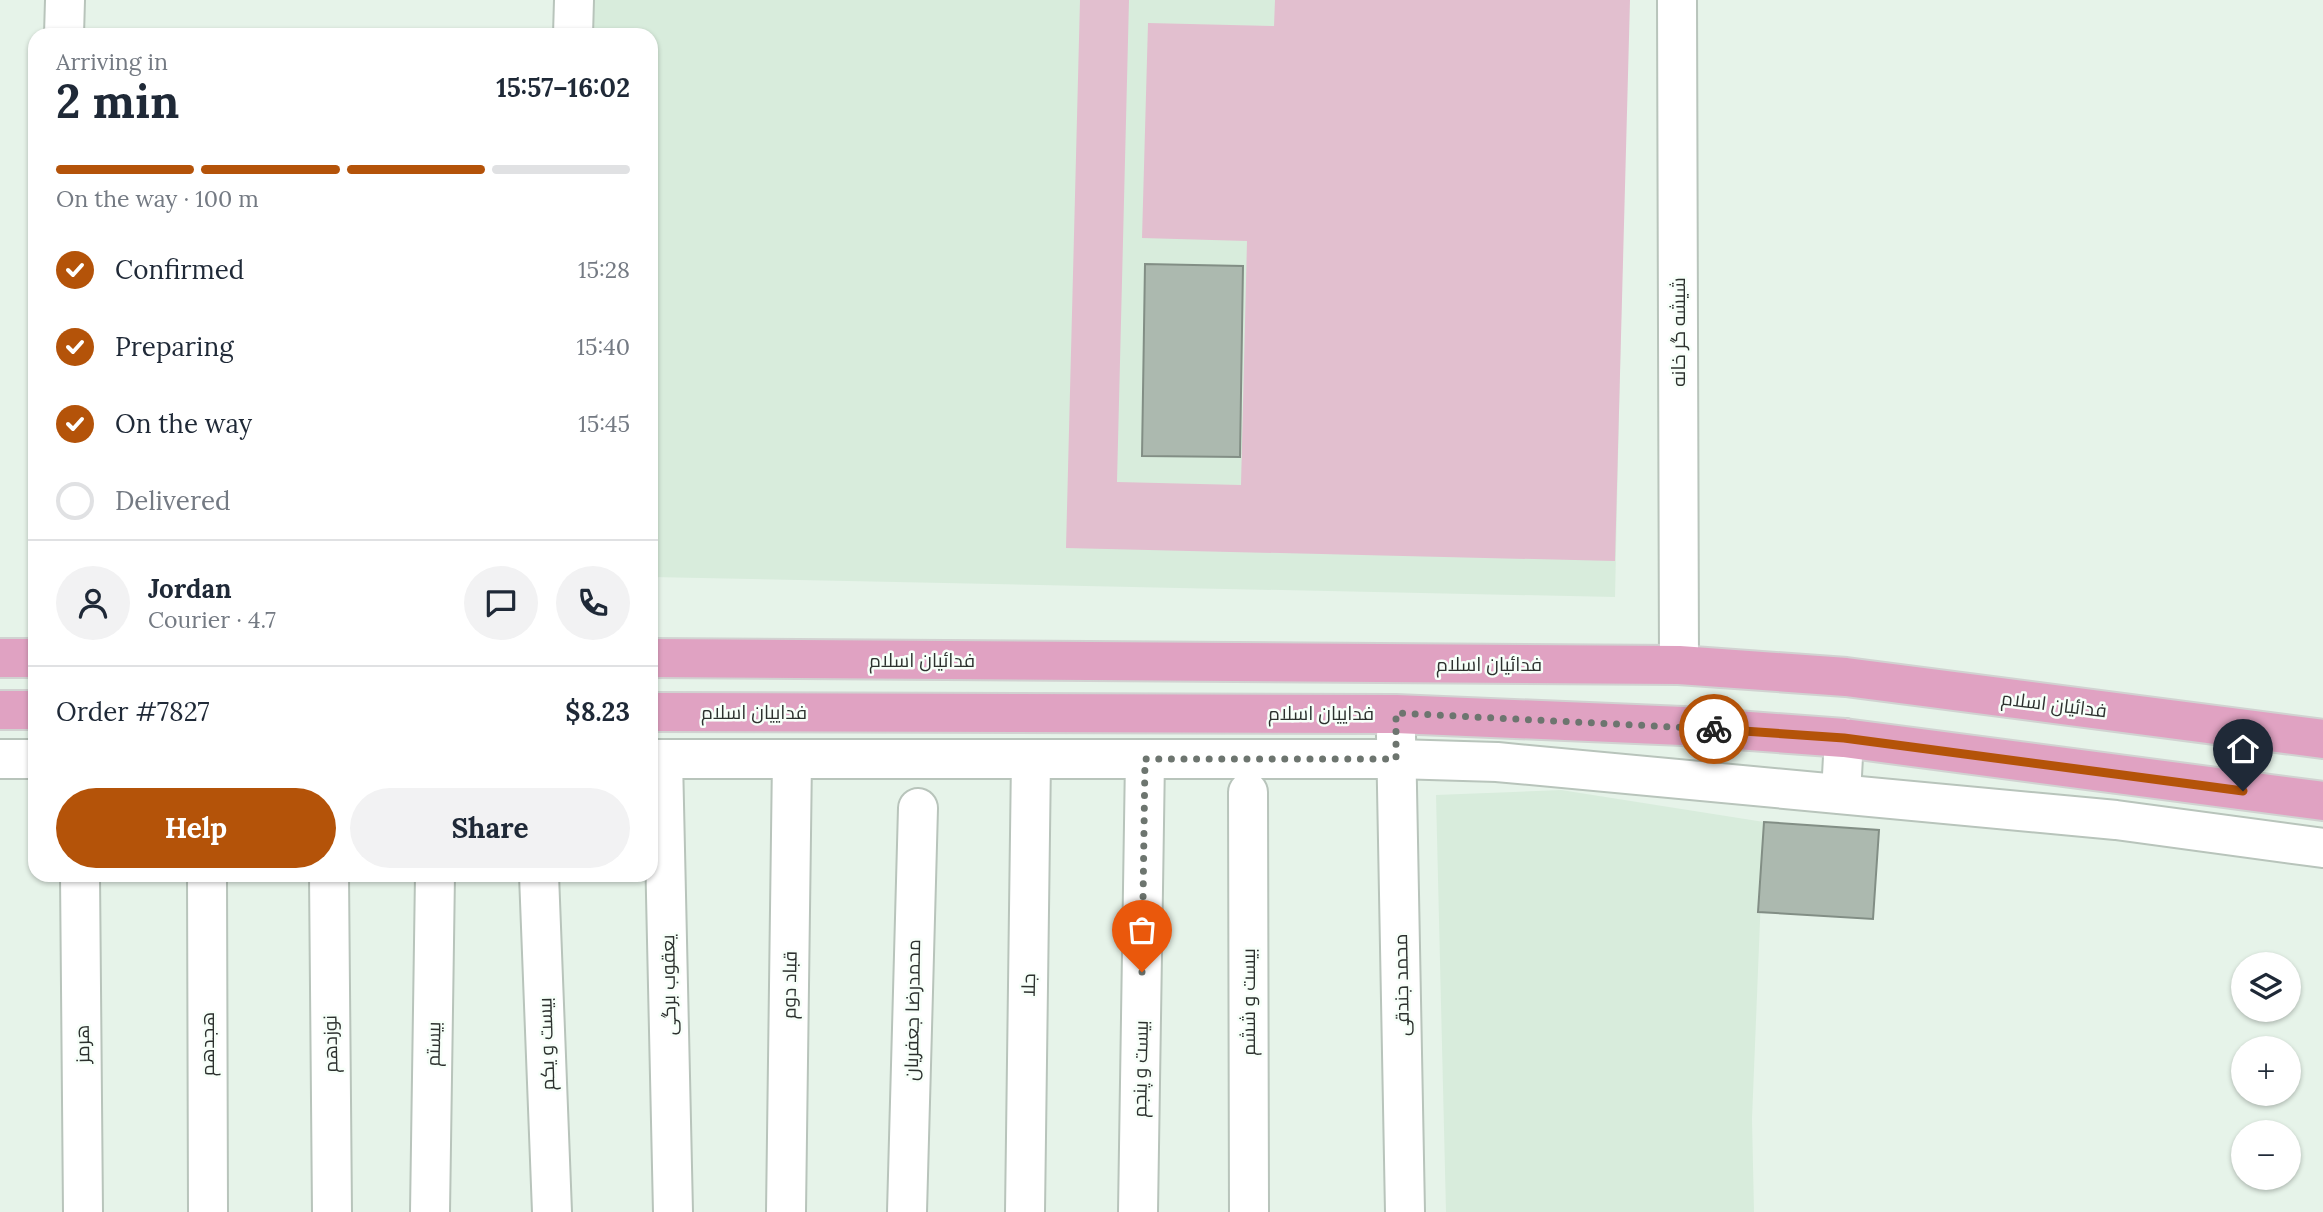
<!DOCTYPE html>
<html lang="en">
<head>
<meta charset="utf-8">
<style>
  :root { --surface:#fff; --page:#f2f2f3; --text:#1f2937; --muted:#747a83; --line:#e0e1e3; --accent:#b45309 }
  body { margin:0; font-family:Lora,Cairo,serif; background:var(--page); color:var(--text); height:100vh; display:flex; flex-direction:column; font-size:26px; white-space:nowrap }
  * { box-sizing:border-box; margin:0 }
  p { font-size:23px; color:var(--muted) }
  .icon { flex:none; width:38px; height:38px; fill:none; stroke:currentColor; stroke-width:2; stroke-linecap:round; stroke-linejoin:round }
  .map { position:relative; flex:1; overflow:hidden }
  .drawer { position:absolute; left:28px; top:28px; width:630px; height:854px; display:flex; flex-direction:column; background:var(--surface); border-radius:21px; box-shadow:0 2px 5px #0004 }
  .drawer>* { flex:none }
  .tools { position:absolute; left:2231px; top:952px; display:grid; gap:14px }
  .tools a { display:grid; place-items:center; width:70px; height:70px; border-radius:50%; background:var(--surface); box-shadow:0 2px 5px #0004; font-size:35px }
  .pin { position:absolute; display:grid; place-items:center; width:60px; height:60px; color:#fff; margin:-72px -30px; border-radius:50% 50% 50% 0; rotate:-45deg; box-shadow:0 0 7px #0007 }
  .pin .icon { rotate:45deg }
  .courier { position:absolute; display:grid; place-items:center; width:70px; height:70px; margin:-35px; border:5px solid #b45309; border-radius:50%; background:#fff; color:#222; box-shadow:0 2px 9px #0007 }
  .overview em { font-style:normal; font-weight:800 }
  .overview div { display:flex; flex-direction:column-reverse }
  .overview { display:flex; align-items:center; justify-content:space-between; height:119px; padding:0 28px }
  h1 { font-size:46px; font-weight:800; line-height:52px }
  .bar { display:grid; grid-template-columns:repeat(4,1fr); gap:10px 7px; align-content:center; height:84px; padding:0 28px }
  .bar i { height:9px; border-radius:5px; background:var(--line) }
  .bar .active { background:var(--accent) }
  .bar p { grid-column:span 4 }
  .line { display:flex; align-items:center; gap:18px; padding:0 28px; border-top:2px solid var(--line) }
  .line div { flex:1 }
  .round { display:grid; place-items:center; flex:none; width:74px; height:74px; border-radius:37px; background:var(--page) }
  ol { padding:0 28px; list-style:none }
  li { display:flex; align-items:center; gap:21px; height:77px }
  li p { margin-inline-start:auto }
  li .icon { padding:7px; border-radius:50%; background:var(--accent); color:#fff; stroke-width:4 }
  li:last-child { color:var(--muted) }
  li i { width:38px; height:38px; border:4px solid var(--line); border-radius:50% }
  .action { display:flex; gap:14px; margin-top:auto; padding:14px 28px }
  .action a { flex:1; height:80px; border-radius:42px; background:var(--accent); color:#fff; font-size:28px; font-weight:800; line-height:80px; text-align:center }
  .action a+a { background:var(--page); color:var(--text) }
  .map>svg:first-child { display:block }
</style>
</head>
<body>
<div class="map">
<svg width="2323" height="1212" viewBox="0 0 2323 1212">
  <rect width="100%" height="100%" fill="#e6f3e9"/>
  <g fill="#d8ecdc">
    <path d="M586,0h1042l-13,597 -964,-20v-542h-65z"/>
    <path d="M1561,790l203,32 -12,297 2,93h-308l-10,-417z"/>
  </g>
  <path fill="#e2bfcf" d="M1080,0h49l-12,482 124,3 6,-244 -105,-3 6,-215 126,3 1,-26h355l-15,561 -549,-13z"/>
  <g fill="#acb9af" stroke="#828e85" stroke-width="2">
    <path d="M1145,264l98,2 -3,191 -98,-1z"/>
    <path d="M1764,822l115,8 -6,89 -115,-7z"/>
  </g>
  <g fill="none" stroke-linecap="round" stroke-linejoin="round">
    <defs>
      <g id="minor">
        <path d="M1677,0l2,665"/>
        <path d="M64,35l1,-35"/>
        <path d="M573,35l1,-35"/>
        <path d="M1396,735l9,477"/>
        <path d="M0,759h35"/>
        <path d="M651,759h745l101,3 619,58 207,28"/>
        <path d="M663,759l10,453"/>
        <path d="M1248,792l1,420"/>
        <path d="M1841,794l3,-56"/>
        <path d="M80,875l3,337"/>
        <path d="M207,875l1,337"/>
        <path d="M329,875l3,337"/>
        <path d="M539,875l13,337"/>
        <path d="M430,1212l5,-337"/>
        <path d="M786,1212l6,-453"/>
        <path d="M907,1212l11,-404"/>
        <path d="M1025,1212l6,-453"/>
        <path d="M1138,1212l7,-453"/>
      </g>
      <g id="major">
        <path d="M0,658h35"/>
        <path d="M651,658l1028,7 167,12 477,62"/>
        <path d="M0,710h35"/>
        <path d="M651,712l745,2 287,12 161,12 479,63"/>
      </g>
    </defs>
    <use href="#minor" stroke="#b8c4bb" stroke-width="42"/>
    <use href="#major" stroke="#d1d2d1" stroke-width="42"/>
    <use href="#minor" stroke="#fff" stroke-width="38"/>
    <use href="#major" stroke="#e0a2c2" stroke-width="38"/>
  </g>
  <g fill="none" stroke-linecap="round" stroke-linejoin="round">
    <path stroke="#6d756f" stroke-width="7" stroke-dasharray="0 12.6" d="M1142,972l3,-213h251v-46l318,16"/>
    <path stroke="#b45309" stroke-width="9" d="M1714,729l130,9 399,53"/>
  </g>
  <g text-anchor="middle" stroke-width="5" stroke-linejoin="round" paint-order="stroke">
    <g font-size="19" fill="#2c312e" stroke="#f7fff9">
      <text transform="translate(1678 332) rotate(-90)" y="7">شیشه گر خانه</text>
      <text x="922" y="667">فدائیان اسلام</text>
      <text x="1489" y="671">فدائیان اسلام</text>
      <text transform="translate(2054 704) rotate(7)" y="7">فدائیان اسلام</text>
      <text x="754" y="719">فداییان اسلام</text>
      <text x="1321" y="720">فداییان اسلام</text>
      <text transform="translate(668 985) rotate(-91)" y="7">یعقوب برگی</text>
      <text transform="translate(789 985) rotate(-89)" y="7">قباد دوم</text>
      <text transform="translate(1028 985) rotate(-89)" y="7">جلا</text>
      <text transform="translate(1401 985) rotate(-91)" y="7">محمد جندقی</text>
      <text transform="translate(1248 1002) rotate(-90)" y="7">بیست و ششم</text>
      <text transform="translate(912 1010) rotate(-89)" y="7">محمدرضا جعفریان</text>
      <text transform="translate(82 1044) rotate(-91)" y="7">هرمز</text>
      <text transform="translate(207 1044) rotate(-90)" y="7">هجدهم</text>
      <text transform="translate(330 1044) rotate(-91)" y="7">نوزدهم</text>
      <text transform="translate(433 1044) rotate(-89)" y="7">بیستم</text>
      <text transform="translate(546 1044) rotate(-92)" y="7">بیست و یکم</text>
      <text transform="translate(1140 1069) rotate(-89)" y="7">بیست و پنجم</text>
    </g>
  </g>
</svg>
<div class="tools">
<a><svg class="icon" aria-label="layers" viewBox="0 0 24 24"><path d="M12 4l9 5-9 5-9-5zM3 14l9 5 9-5"/></svg></a>
<a>+</a>
<a>−</a>
</div>
<div class="pin" style="left:1142px;top:972px;background:#ea580c"><svg class="icon" aria-label="bag" viewBox="0 0 24 24"><path d="M5 8h14l-1 12H6zM9 8a3 3 0 0 1 6 0"/></svg></div>
<div class="pin" style="left:2243px;top:791px;background:#1f2937"><svg class="icon" aria-label="home" viewBox="0 0 24 24"><path d="M3 11l9-7 9 7M6 9v11h12V9"/></svg></div>
<div class="courier" style="left:1714px;top:729px"><svg class="icon" aria-label="bike" viewBox="0 0 24 24"><circle cx="6" cy="16" r="4"/><circle cx="18" cy="16" r="4"/><path d="M6 16l4-8h5l3 8M10 8l3 8H6M13 5h3"/></svg></div>
<section class="drawer">
<div class="overview"><div><h1>2 min</h1><p>Arriving in</p></div><em>15:57–16:02</em></div>
<div class="bar"><i class="active"></i><i class="active"></i><i class="active"></i><i></i><p>On the way · 100 m</p></div>
<ol>
<li><svg class="icon" aria-label="check" viewBox="0 0 24 24"><path d="M5 12l5 5 9-10"/></svg>Confirmed<p>15:28</p></li>
<li><svg class="icon" aria-label="check" viewBox="0 0 24 24"><path d="M5 12l5 5 9-10"/></svg>Preparing<p>15:40</p></li>
<li><svg class="icon" aria-label="check" viewBox="0 0 24 24"><path d="M5 12l5 5 9-10"/></svg>On the way<p>15:45</p></li>
<li><i></i>Delivered</li>
</ol>
<div class="line" style="height:126px"><a class="round"><svg class="icon" aria-label="person" viewBox="0 0 24 24"><circle cx="12" cy="8" r="4"/><path d="M4 21q1-7 8-7t8 7"/></svg></a><div><b>Jordan</b><p>Courier · 4.7</p></div><a class="round"><svg class="icon" aria-label="chat" viewBox="0 0 24 24"><path d="M4 5h16v11H9l-5 4z"/></svg></a><a class="round"><svg class="icon" aria-label="phone" viewBox="0 0 24 24"><path d="M5 4h4l2 5-3 2q2 4 5 5l2-3 5 2v4C11 20 4 13 5 4z"/></svg></a></div>
<div class="line" style="height:91px"><div>Order #7827</div><b>$8.23</b></div>
<div class="action"><a>Help</a><a>Share</a></div>
</section>
</div>
</body>
</html>
